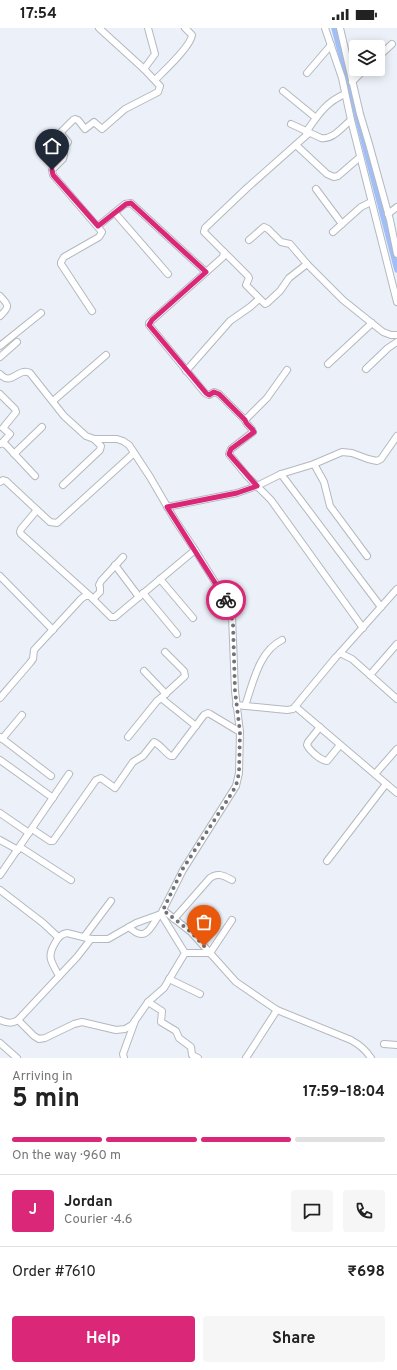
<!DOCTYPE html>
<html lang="en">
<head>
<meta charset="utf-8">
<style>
  :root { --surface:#fff; --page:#f6f6f6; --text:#222; --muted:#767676; --line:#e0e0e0; --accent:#db2777 }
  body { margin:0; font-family:Overpass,sans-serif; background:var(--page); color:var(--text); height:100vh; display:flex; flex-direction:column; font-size:15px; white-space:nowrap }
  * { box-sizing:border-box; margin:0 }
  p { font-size:13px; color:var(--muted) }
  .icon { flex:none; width:22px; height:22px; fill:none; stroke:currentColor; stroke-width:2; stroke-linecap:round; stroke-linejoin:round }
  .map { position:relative; height:1030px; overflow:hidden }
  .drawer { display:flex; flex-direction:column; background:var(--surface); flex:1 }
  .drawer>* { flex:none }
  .fabs { position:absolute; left:349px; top:12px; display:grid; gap:8px }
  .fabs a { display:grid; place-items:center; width:36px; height:36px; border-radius:4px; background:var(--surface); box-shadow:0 2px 10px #0003; font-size:20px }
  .pin { position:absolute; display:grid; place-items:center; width:34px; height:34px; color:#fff; margin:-41px -17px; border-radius:50% 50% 50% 0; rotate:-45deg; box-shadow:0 0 4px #0007 }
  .pin .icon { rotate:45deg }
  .courier { position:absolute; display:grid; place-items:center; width:40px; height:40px; margin:-20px; border:3px solid #db2777; border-radius:50%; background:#fff; color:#222; box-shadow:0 1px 5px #0007 }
  .summary em { font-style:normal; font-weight:700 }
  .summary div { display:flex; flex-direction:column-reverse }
  .summary { display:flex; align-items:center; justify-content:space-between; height:68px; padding:0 12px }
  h1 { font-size:26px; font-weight:700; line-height:30px }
  .bar { display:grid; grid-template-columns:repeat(4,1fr); gap:6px 4px; align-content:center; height:48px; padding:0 12px }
  .bar i { height:5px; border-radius:3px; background:var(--line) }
  .bar .on { background:var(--accent) }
  .bar p { grid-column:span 4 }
  .line { display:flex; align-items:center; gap:10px; padding:0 12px; border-top:1px solid var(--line) }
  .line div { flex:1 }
  .round { display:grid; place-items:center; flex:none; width:42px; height:42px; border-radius:4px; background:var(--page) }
  .button { display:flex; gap:8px; margin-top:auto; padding:8px 12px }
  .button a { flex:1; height:46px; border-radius:4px; background:var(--accent); color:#fff; font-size:16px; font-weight:700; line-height:46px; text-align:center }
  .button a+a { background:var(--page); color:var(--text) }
  .status { display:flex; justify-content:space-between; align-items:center; height:28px; padding:0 20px; background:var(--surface); direction:ltr }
  .status svg { height:11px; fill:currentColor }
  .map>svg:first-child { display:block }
</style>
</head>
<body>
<div class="status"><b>17:54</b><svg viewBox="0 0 49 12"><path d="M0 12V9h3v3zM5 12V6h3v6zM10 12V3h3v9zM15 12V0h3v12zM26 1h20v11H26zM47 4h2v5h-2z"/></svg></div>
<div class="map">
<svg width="397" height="1030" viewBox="0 0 397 1030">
  <rect width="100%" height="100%" fill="#ecf0f8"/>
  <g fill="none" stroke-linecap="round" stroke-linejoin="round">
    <path stroke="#a1bff7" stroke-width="5.5" d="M334,0l63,242"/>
    <defs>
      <g id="minor">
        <path d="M99,0l45,41"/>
        <path d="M325,0l17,50 9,42 46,182"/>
        <path d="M340,0l20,86 9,30 21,76 7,34"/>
        <path d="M378,29l14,-13"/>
        <path d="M307,45l24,-28"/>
        <path d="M155,52c9,-9 36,-34 37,-45l-7,-7"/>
        <path d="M352,54l13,-13"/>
        <path d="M283,63l33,27"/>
        <path d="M291,96l30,14c12,2 21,-11 30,-18"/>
        <path d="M306,104c12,-17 20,-30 39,-38"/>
        <path d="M296,117l31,29 7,3 4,-1 22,-19"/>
        <path d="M316,161l26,35"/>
        <path d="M115,185l53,61"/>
        <path d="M388,186l9,-7"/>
        <path d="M98,198l27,-22 6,-1 75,69"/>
        <path d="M333,204l28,-25 10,-5"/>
        <path d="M249,212l15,-13 4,2 13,13 9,2 17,20 36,36 40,32 8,3h6"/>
        <path d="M224,224l24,24 1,2 -3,7 19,19 2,-1 13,-12 9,-13 18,-14"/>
        <path d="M0,268c9,9 10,11 0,20"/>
        <path d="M92,283l-31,-47v-2l3,-5 35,-20 3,-5 -49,-57 -1,-5 11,-11 1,-4 -3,-5 7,-8 -6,-7 -1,-3 12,-12 2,-1 3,1 7,9 9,-7 8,7 23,-20 33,-17 2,-6 -16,-17 11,-15 -7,-26"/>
        <path d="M0,318l41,-33"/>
        <path d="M0,329l17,-15"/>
        <path d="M328,336l44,-41"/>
        <path d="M366,341l22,-21 9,-6"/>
        <path d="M287,342l-20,28 -22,22c1,5 7,7 8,12l-22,17 -2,5 18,22 24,24 92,128"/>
        <path d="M186,343l44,-50 20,-14 9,-8"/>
        <path d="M0,346c12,13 17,-7 30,-1l34,43 22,20 8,3h23l6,2 6,4 21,32 25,43 20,30 -80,67h-4l-21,-21h-5l-4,3 -47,51 -1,9 -3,4 -30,35"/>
        <path d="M0,366l15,15 1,3 -13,16 7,6 -8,9"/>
        <path d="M53,373l53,-46"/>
        <path d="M245,392l-26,-26 -5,-2 -5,3 -4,-2 -56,-68v-2l74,-66 1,-5 -20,-20 1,-4 42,-40 62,-55"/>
        <path d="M0,416l2,-1 4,2 29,31"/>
        <path d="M14,426l28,-27"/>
        <path d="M314,436l10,18 6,24 37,50"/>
        <path d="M281,446l100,133"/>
        <path d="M0,454l3,-2 3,1 44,41 7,1 77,-70"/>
        <path d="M63,457l37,-35 1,-4 -7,-7"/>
        <path d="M167,479l70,-14 20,-7 24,-12 33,-10 28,-12 10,1 16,6 9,2 4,-2 16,-23"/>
        <path d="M37,482l-16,19 -1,3 1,2 69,62"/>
        <path d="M115,537l24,32"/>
        <path d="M0,548l53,54"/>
        <path d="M160,551l33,39"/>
        <path d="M143,565l34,41"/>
        <path d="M93,571l7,-7v-5l-1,-2 2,-4 22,-24"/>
        <path d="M340,625l57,-64"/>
        <path d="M144,643l22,23"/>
        <path d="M370,647l27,-31"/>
        <path d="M161,670l24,-22 -1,-5 -19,-19"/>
        <path d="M236,677l51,5 6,-1 43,-52 4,-4 12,6 45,40"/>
        <path d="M245,678c8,-23 14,-55 37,-66"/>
        <path d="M296,679l101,86"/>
        <path d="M320,699l-12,15 -1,3c3,6 13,15 20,16l13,-16"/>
        <path d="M0,709l51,39"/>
        <path d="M128,709l29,-36 4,-3 35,28"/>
        <path d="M2,711l20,-24"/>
        <path d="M0,732l53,38"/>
        <path d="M375,746l22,-25"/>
        <path d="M0,785l29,20"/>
        <path d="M32,801l18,12h3l43,-61 5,-2 14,10 18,-26 10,-6 11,-14c7,3 11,11 17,14h2l31,-41 4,-2 2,1 30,18"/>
        <path d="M0,812l18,10"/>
        <path d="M20,819l51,33"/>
        <path d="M327,833l59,-77"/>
        <path d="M0,847l69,-101"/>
        <path d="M0,862l43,33 15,14"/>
        <path d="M163,882l28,22 19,21 22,-33"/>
        <path d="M174,891l36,-41c8,-6 14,-2 22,2"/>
        <path d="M129,899c16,16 21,2 30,-12"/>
        <path d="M84,909l27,-36"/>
        <path d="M185,925h25l26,29 41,28 74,30c9,5 15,10 20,18"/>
        <path d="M59,948c-7,-14 -13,-18 -4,-33 3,-6 6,-9 12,-10l24,6h17l28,-16 25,-9"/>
        <path d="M169,951l31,15"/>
        <path d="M148,974l14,9 -1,11 15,9 3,7 12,9 1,8 6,3"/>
        <path d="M0,992c7,3 12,4 18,0l59,-63 14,-18"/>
        <path d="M18,992l16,16 5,3 6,-1 29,-14 8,-2 34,8 9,-1 7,-4 16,-23 16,-14 21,-35 -24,-39 22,-44 53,-84 3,-13 1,-41 -5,-41 -3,-75 -4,-13 -33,-53"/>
        <path d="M0,1015l17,15"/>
        <path d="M384,1016l13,1"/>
        <path d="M124,1030l-1,-4 12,-33"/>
        <path d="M246,1030l31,-48"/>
      </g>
    </defs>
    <use href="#minor" stroke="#b4b8c0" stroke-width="8"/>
    <use href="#minor" stroke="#fff" stroke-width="6"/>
  </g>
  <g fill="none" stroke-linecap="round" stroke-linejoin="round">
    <path stroke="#717378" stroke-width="4" stroke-dasharray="0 7.2" d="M204,918l-13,-14 -28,-22 19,-40 46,-71 8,-13 3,-13 1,-41 -5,-41 -2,-67 -3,-15 -4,-9"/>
    <path stroke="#db2777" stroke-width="5" d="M52,142l1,5 45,51 28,-22 5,-1 75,69 -54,48 -3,5 57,68 3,2 5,-3 5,2 26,26c1,5 7,7 9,12l-23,17 -2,5 28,32 -20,7 -70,14 59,93"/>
  </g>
</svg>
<div class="fabs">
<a><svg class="icon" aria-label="layers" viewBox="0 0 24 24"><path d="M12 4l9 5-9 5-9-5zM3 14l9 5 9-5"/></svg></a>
</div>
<div class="pin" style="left:204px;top:918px;background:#ea580c"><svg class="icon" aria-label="bag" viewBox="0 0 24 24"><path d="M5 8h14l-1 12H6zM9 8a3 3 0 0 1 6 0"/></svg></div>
<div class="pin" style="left:52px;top:142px;background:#1f2937"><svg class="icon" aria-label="home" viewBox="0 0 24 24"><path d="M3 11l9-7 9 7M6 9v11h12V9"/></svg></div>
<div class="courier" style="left:226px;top:572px"><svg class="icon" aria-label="bike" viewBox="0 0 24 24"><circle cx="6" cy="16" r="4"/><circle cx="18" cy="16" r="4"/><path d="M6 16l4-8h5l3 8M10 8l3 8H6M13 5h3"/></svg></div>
</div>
<section class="drawer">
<div class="summary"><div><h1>5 min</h1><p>Arriving in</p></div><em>17:59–18:04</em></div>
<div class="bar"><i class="on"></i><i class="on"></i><i class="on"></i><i></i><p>On the way · 960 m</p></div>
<div class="line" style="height:72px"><b class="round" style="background:var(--accent);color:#fff">J</b><div><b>Jordan</b><p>Courier · 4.6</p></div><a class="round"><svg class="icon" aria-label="chat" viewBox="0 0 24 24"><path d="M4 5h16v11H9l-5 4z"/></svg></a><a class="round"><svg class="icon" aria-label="phone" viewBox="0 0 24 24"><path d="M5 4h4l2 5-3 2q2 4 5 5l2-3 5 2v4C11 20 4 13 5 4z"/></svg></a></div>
<div class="line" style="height:52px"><div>Order #7610</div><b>₹698</b></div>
<div class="button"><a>Help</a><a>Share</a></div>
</section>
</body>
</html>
